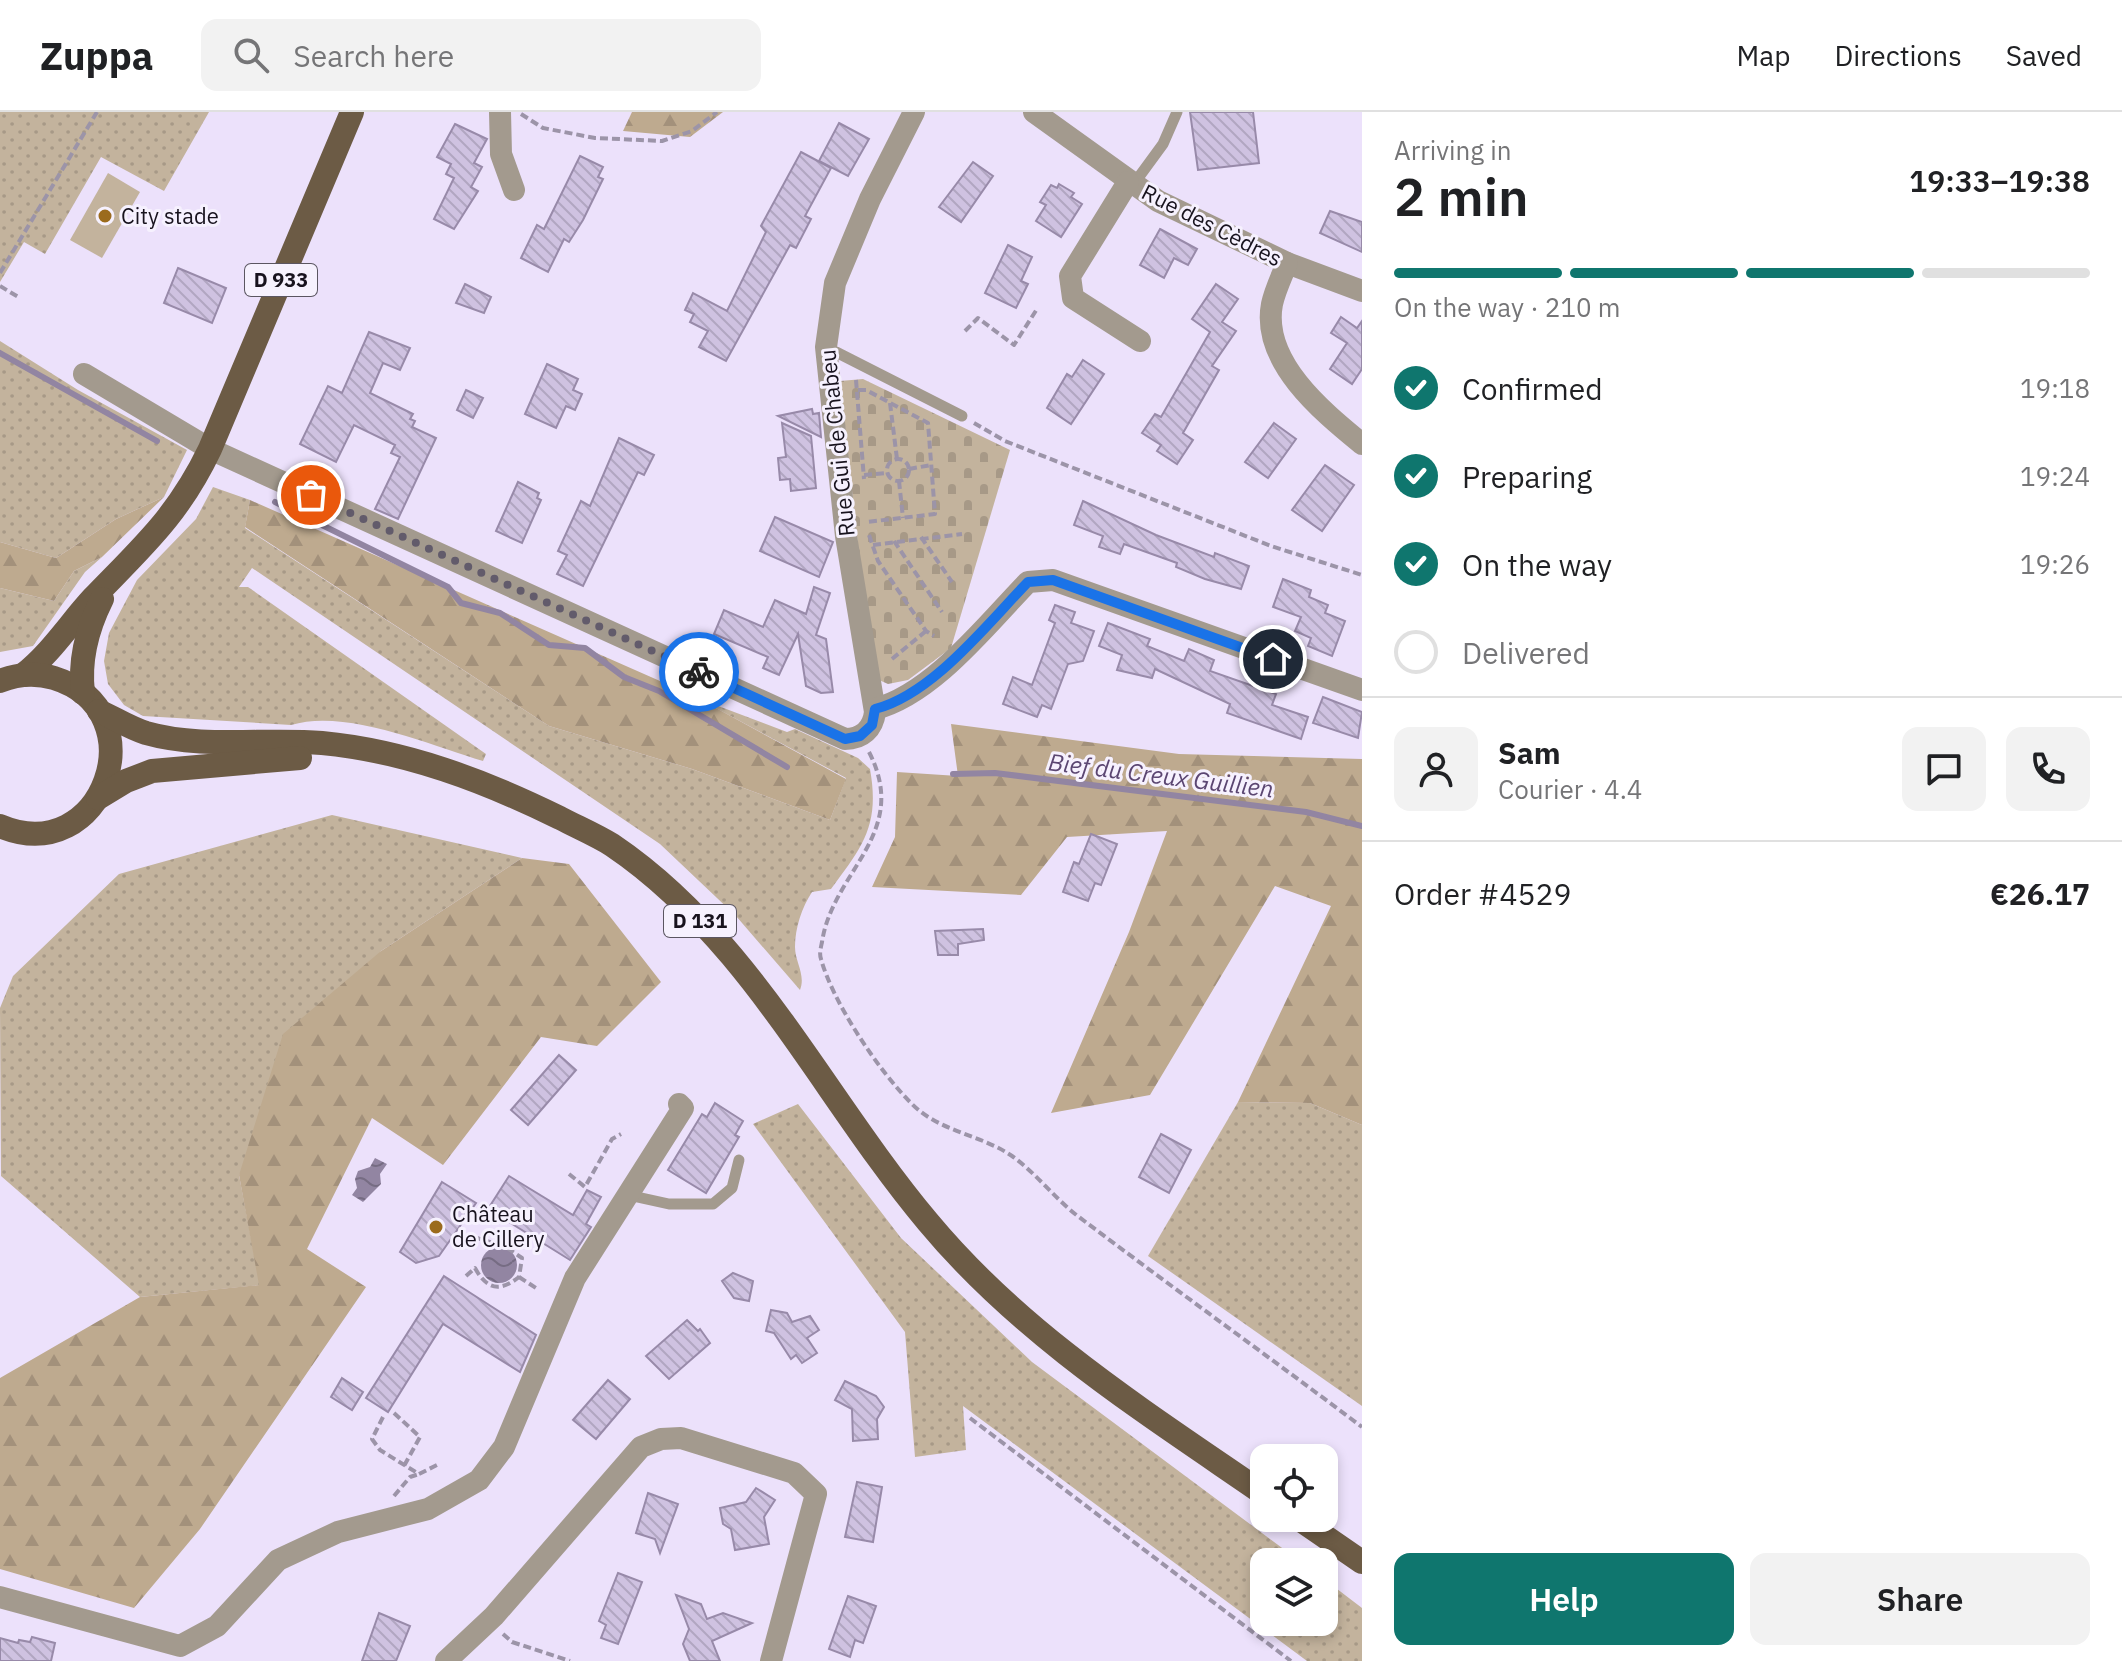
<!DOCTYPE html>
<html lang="en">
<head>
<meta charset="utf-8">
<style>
  :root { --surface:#fff; --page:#f2f2f2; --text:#202124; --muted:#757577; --line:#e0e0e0; --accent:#0f766e }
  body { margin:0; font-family:"IBM Plex Sans",sans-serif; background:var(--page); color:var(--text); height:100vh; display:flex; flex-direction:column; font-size:30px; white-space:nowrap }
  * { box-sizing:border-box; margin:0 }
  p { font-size:26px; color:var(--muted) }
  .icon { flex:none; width:44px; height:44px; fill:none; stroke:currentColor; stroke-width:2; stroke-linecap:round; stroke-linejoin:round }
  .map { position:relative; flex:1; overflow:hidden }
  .panel { display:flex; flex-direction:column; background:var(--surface); width:760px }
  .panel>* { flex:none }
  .controls { position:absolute; left:1250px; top:1332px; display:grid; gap:16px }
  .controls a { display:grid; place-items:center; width:88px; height:88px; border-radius:16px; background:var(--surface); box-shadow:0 4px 12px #0003; font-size:40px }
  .pin { position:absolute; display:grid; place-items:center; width:68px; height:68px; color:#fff; margin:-34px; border:4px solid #fff; border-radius:50%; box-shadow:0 2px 8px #0007 }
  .courier { position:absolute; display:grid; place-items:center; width:80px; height:80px; margin:-40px; border:6px solid #1a73e8; border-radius:50%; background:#fff; color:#222; box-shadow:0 2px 10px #0007 }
  .overview em { font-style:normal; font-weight:600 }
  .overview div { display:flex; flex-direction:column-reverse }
  .overview { display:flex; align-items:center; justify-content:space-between; height:136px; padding:0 32px }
  h1 { font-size:52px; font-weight:600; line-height:60px }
  .bar { display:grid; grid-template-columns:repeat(4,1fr); gap:12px 8px; align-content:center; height:96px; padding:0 32px }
  .bar i { height:10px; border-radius:6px; background:var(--line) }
  .bar .selected { background:var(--accent) }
  .bar p { grid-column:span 4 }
  .line { display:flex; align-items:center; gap:20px; padding:0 32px; border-top:2px solid var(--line) }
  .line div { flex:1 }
  .round { display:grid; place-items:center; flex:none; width:84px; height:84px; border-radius:16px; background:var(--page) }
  ol { padding:0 32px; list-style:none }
  li { display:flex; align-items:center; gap:24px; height:88px }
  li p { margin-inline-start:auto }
  li .icon { padding:8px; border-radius:50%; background:var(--accent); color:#fff; stroke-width:4 }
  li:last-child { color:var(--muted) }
  li i { width:44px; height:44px; border:4px solid var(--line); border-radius:50% }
  .cta { display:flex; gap:16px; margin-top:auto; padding:16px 32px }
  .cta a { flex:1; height:92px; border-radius:16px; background:var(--accent); color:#fff; font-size:32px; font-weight:600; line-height:92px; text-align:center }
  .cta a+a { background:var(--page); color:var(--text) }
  header { display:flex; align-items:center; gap:48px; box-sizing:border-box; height:112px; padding:0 40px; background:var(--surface); border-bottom:2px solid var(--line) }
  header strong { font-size:38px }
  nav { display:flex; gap:44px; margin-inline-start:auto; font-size:28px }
  .search { width:560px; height:72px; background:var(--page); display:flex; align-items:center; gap:20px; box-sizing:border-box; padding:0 28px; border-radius:16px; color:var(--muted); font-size:30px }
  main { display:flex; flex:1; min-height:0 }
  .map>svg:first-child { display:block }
</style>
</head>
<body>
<header>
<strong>Zuppa</strong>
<div class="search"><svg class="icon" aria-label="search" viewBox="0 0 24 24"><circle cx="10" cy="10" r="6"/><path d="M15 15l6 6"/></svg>Search here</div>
<nav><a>Map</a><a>Directions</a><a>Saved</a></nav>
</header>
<main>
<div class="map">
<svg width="1362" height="1549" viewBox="0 0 1362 1549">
  <defs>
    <pattern id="grass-dots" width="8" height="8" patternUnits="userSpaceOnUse" patternTransform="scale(2)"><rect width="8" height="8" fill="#c3b39d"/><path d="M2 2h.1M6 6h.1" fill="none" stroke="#a79987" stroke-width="1.8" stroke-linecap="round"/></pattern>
    <pattern id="forest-firs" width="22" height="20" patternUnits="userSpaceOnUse" patternTransform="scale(2)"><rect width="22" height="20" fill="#beaa8f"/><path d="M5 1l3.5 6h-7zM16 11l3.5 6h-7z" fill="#a3917b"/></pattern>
    <pattern id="cemetery-stones" width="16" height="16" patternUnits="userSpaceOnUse" patternTransform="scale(2)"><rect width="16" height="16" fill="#c3b39d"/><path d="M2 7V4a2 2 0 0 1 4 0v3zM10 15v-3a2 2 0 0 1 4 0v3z" fill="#a79987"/></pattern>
    <pattern id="water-waves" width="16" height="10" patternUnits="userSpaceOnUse" patternTransform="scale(2)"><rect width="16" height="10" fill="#9285a2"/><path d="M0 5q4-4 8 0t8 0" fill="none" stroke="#766c83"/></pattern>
    <pattern id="building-back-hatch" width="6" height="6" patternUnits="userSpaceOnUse" patternTransform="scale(2)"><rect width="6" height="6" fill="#cfc2e1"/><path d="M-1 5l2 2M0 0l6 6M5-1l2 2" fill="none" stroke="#b1a6c1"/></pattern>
  </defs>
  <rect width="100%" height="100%" fill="#ece1fb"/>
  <g fill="url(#grass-dots)">
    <path d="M0,0h209l-45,79 -63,-34 -56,97 -21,-12 -24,40z"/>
    <path d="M0,229l78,49 109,60 -23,47 -48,22 -60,39 -56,-16z"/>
    <path d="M213,375l37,13 -5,28 304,198 143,43 138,51 16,-42 -149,-80 90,34 8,-3 63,29 12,11c10,56 -7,77 -39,120l-19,3c-10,15 -17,36 -17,55 0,15 11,28 5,43l-64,-74 -76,-72 -408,-276 -13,19h9l238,167 -3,7c-53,-16 -138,-53 -192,-36l-148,-9 -19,-11 -16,-21 -4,-23 5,-28 28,-53 59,-61z"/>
    <path d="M102,445l-17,15 -52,74 -33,6v-64l54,13 20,-30z"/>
    <path d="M332,703l190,43 -141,93 -142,224 21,110 -120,12 -139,-121 -1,-168 13,-32 106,-102z"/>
    <path d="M1238,990l72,1 52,22v281l-214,-150z"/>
    <path d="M798,992l103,134 131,124 269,200h-37v60h60v-43l38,29v53h-55l-344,-255 3,44 -51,7 -10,-125 -152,-208z"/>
  </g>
  <g fill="url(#forest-firs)">
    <path d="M632,0h91l-33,25 -67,-6z"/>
    <path d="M164,385l-62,60 -28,14 -20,30 -54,-13v-46l56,16 60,-39z"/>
    <path d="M250,388l444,196 152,83 -16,41 -138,-51 -143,-43 -304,-199z"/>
    <path d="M951,612l228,30 183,5v366l-52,-22 -72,-1 93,-196 -56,-20 -125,209 -99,18 78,-181 38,-101 -100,6 -46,58 -149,-8 23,-50 2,-65 61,4z"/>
    <path d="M522,746l47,6 92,118 -64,64 -56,-9 -98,128 -71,-47 -65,131 59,38 -166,242 -66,79 -134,-39v-191l140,-81 119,-12 -20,-110 44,-141 98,-83z"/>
  </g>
  <path fill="url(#cemetery-stones)" d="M863,267l147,71 -59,198 -43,32 -20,4 -9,-4 -17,-98 -22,-201z"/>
  <path fill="#c3b39d" d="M108,61l32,19 -38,66 -32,-18z"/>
  <g fill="url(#water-waves)">
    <path d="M375,1046l12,6 -7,10 1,10 -18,18 -11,-7 5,-7 -2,-9 3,-8 12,-4z"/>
    <circle cx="499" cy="1153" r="18"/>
  </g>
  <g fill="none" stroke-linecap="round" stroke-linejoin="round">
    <g stroke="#9285a2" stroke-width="6">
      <path d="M0,241l157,88"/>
      <path d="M275,390l173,85 13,16 39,10 49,32 36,3 39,29 35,14 128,76"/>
      <path d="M953,662l42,-1 311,39 56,14"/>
    </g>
  </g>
  <g fill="url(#building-back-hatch)" stroke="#988aa9" stroke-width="2">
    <path d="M1190,0h63l6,51 -61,7z"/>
    <path d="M839,11l30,16 -21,37 -29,-15z"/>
    <path d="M455,12l32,15 -13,24 8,4 -11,20 7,4 -24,38 -20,-10 20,-41 -8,-4 5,-10 -14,-7z"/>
    <path d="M801,40l30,16 -26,48 6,3 -15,29 -6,-3 -64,116 -27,-14 9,-16 -18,-9 4,-8 -9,-4 8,-17 34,18 39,-79 -5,-6z"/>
    <path d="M580,44l23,11 -5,10 5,2 -20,41 -14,22 -5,-3 -16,33 -27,-14 16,-33 7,4z"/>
    <path d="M973,50l20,14 -32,46 -22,-15z"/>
    <path d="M1059,72l15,9 -3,4 11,7 -21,33 -25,-16 10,-16 -6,-3 11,-17 6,3z"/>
    <path d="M1330,99l32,11v30l-42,-19z"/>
    <path d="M1160,117l37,20 -9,16 -14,-7 -10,20 -24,-13z"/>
    <path d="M1008,133l24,12 -11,24 7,3 -12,24 -31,-15z"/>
    <path d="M178,156l48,20 -14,35 -48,-20z"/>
    <path d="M465,172l26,13 -7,16 -28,-10z"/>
    <path d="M1216,172l22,15 -16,23 14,9 -24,35 7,4 -36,63 10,7 -16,24 -20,-13 4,-6 -19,-12 13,-19 6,3 49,-85 -18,-13z"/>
    <path d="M1341,205l16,11 5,-7v48l-10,15 -22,-15 17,-26 -16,-10z"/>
    <path d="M369,220l41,16 -10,22 -17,-7 -13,30 43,21 -3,5 5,2 -3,6 24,11 -38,81 -23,-10 25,-52 -9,-4 4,-8 -41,-20 -18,37 -36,-18 28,-58 14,7z"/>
    <path d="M1083,248l21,14 -33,50 -24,-16 20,-34 5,3z"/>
    <path d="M547,252l31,15 -5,11 9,4 -7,16 -9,-4 -10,22 -31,-14z"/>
    <path d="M466,278l17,8 -10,20 -16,-8z"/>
    <path d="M812,297l1,5 6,-1 2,24 -43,-21z"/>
    <path d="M782,311l29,13 5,52 -25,3 -1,-12 -10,1 -2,-22 8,-1z"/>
    <path d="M1274,311l22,16 -28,39 -23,-16z"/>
    <path d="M619,326l35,17 -10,20 -6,-3 -55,114 -26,-12 10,-19 -9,-4 23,-50 9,5z"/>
    <path d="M1325,353l29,20 -32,46 -30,-21z"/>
    <path d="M518,370l21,11 -2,5 4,2 -19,43 -26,-12z"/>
    <path d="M1083,389l73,34 58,22 1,-4 34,13 -8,23 -36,-10 -29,-12 1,-4 -53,-19 -4,10 -21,-7 4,-11 -29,-11z"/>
    <path d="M775,405l58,25 -14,35 -59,-26z"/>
    <path d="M1283,467l28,11 -2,7 19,8 -3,8 20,8 -13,35 -24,-10 3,-8 -16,-7 6,-14 -28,-10z"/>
    <path d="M814,475l16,6 -14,42 10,4 7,53 -12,1 -15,-7 -8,-52 -19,41 -16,-7 5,-11 -54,-23 10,-24 39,17 12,-27 31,14z"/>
    <path d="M1055,493l20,7 -4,11 23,8 -11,30 -15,3 -17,45 -9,-4 -5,12 -34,-13 10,-27 19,8 23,-62 -6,-3z"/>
    <path d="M1108,511l42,16 -3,7 37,15 5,-12 25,11 -4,11 66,23 -4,11 36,12 -7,22 -74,-26 3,-9 -75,-35 -3,9 -35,-8 5,-15 -23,-9z"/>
    <path d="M1323,585l39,15 -4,26 -45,-15z"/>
    <path d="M1091,722l26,10 -16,41 -6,-2 -7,18 -25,-9 11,-30 5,2z"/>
    <path d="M983,817l1,11 -26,4v11h-20l-3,-24z"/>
    <path d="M559,943l17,15 -48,55 -17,-15z"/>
    <path d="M715,991l28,18 -8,14 4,2 -33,56 -38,-23 34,-56 5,3z"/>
    <path d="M1161,1022l30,16 -22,43 -30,-16z"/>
    <path d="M509,1064l64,39 14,-25 14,7 -15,27 5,3 -21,33 -82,-51z"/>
    <path d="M442,1070l34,21 -37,53 -23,7 -16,-11z"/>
    <path d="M733,1161l20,8 -4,20 -15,-3 -12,-17z"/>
    <path d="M444,1164l92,59 -16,37 -77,-48 -55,88 -22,-14z"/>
    <path d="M771,1198l16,3 5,9 18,-6 9,14 -12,8 10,15 -15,10 -6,-8 -5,4 -17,-26 -8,-2z"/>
    <path d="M687,1208l11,11 2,-2 10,14 -41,36 -23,-23z"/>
    <path d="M342,1266l21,14 -11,18 -21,-13z"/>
    <path d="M608,1268l22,19 -34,40 -23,-19z"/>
    <path d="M845,1269l31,15 8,11 -7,12 1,20 -25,2 -1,-32 -17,-9z"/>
    <path d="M857,1370l25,5 -9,55 -28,-5z"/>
    <path d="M756,1376l19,12 -11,17 5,27 -34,6 -4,-21 -8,-5 -3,-16 26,-6z"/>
    <path d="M648,1381l30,11 -18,49 -5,-14 -19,-6z"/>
    <path d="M618,1461l24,9 -24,62 -17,-6 5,-13 -7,-4z"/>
    <path d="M676,1483l25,9 6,15 16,-6 29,10 -40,18 8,20h-30l-7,-17 6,-15z"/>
    <path d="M848,1484l28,10 -13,37 -8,-3 -5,17 -21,-8z"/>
    <path d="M379,1501l31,13 -14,35h-34z"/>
    <path d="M32,1525l23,6 -4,18h-51v-23l18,5 1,-3 11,2z"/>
  </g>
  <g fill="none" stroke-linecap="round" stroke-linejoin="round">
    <g stroke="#9c94a8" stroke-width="4" stroke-dasharray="8 4" stroke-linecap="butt">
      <path d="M521,2l22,14 52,10 67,3 30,-10 25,-19"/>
      <path d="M0,161l97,-161"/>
      <path d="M0,174l20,12"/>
      <path d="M965,219l13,-13 36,27 23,-36"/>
      <path d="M856,268l8,99"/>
      <path d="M858,278h8l62,33 7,91 -68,8"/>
      <path d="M890,291l7,56"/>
      <path d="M974,311l31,18 266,105 91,29"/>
      <circle cx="898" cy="358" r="11"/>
      <path d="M909,357l22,-4"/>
      <path d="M864,363l23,-2"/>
      <path d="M899,369l4,37"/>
      <path d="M869,423l9,26 48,70 8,5"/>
      <path d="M921,425l31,45"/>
      <path d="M894,429l48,71"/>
      <path d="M873,433l89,-11"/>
      <path d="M892,547l34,-28"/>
      <path d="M869,640c42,82 -36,118 -47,190 -1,5 -3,12 -1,17 12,44 58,112 90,144 28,29 69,31 101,53 24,17 43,43 67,61 94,71 189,139 283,210"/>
      <path d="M569,1062l16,13 27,-48 9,-5"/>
      <path d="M466,1164l9,-8c12,22 25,24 44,9l3,-19 -16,-11 -29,-9"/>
      <path d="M519,1165l17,11"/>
      <path d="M394,1301l26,24 -16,29"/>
      <path d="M383,1305l-11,22 8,11 39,24 20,-10"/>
      <path d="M970,1306l321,243"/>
      <path d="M394,1384l16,-19 9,-3"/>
      <path d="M503,1522l9,8 58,19"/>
    </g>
    <g stroke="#a39a8e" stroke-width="11">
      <path d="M1133,73l30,-41 14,-32"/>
      <path d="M826,239l10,1 126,64"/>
      <path d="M628,1083l41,9h44l19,-16 7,-28"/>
    </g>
    <g stroke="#a39a8e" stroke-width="22">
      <path d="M500,0l1,42 13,36"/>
      <path d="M1034,0l124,89 129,62 75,28"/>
      <path d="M1128,70l-58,94 3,22 67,43"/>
      <path d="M1287,151c-5,13 -12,27 -15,41 -11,58 51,108 90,140"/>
      <path d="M84,262l126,75 635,290c17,0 28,-10 30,-27l-29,-176 -20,-189 9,-64 35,-84 44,-87"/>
      <path d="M875,597c58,-15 112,-85 153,-127l25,-2 309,110"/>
      <path d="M0,1485l180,49 37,-20 61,-66 60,-28 90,-23 51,-29 25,-33 71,-169 108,-170 -4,-4"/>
      <path d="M446,1549l48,-45 147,-169 20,-8 20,-1 113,35 22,21 -45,167"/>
    </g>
    <g stroke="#6c5b45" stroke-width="24">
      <path d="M23,563c29,-23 46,-51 70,-77 50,-52 85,-82 117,-149l142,-337"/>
      <path d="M0,569c17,-7 37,-8 54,-3 106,33 49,192 -54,148"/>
      <path d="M83,581c-4,-33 4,-64 19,-94"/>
      <path d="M99,599c15,7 31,17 47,22 56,16 119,5 176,10 84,8 163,38 238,75 17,9 36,17 52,27 138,93 211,252 316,377 93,112 217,190 336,272"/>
      <path d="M98,686l28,-17 26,-10 148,-13"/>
      <path d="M1298,1406l64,44"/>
    </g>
  </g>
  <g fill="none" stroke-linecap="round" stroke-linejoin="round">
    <path stroke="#625b6b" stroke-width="8" stroke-dasharray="0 14.4" d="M311,383l388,177"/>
    <path stroke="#1a73e8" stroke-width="10" d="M699,560l146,67 15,-3 12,-11 3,-16c58,-15 112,-85 153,-127l25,-2 220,79"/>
  </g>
  <g fill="#9b6b1d" stroke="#f6f1fe" stroke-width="3">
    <circle cx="105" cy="104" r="8"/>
    <circle cx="436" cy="1115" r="8"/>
  </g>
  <g text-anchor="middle" stroke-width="6" stroke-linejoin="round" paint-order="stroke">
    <g fill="#f6f1fe" stroke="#5b5661" stroke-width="2">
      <rect x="245" y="152" width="72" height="32" rx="6"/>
      <rect x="664" y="793" width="72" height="32" rx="6"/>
    </g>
    <g font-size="20" font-weight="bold" fill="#18131e">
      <text x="281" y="175">D 933</text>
      <text x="700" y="816">D 131</text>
    </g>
    <g font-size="22" fill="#18131e" stroke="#f6f1fe" text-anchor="start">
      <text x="121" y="112">City stade</text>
      <text x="452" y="1110">Château<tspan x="452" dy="25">de Cillery</tspan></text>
    </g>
    <g font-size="22" fill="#18131e" stroke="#f6f1fe">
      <text transform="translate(1212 113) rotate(27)" y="8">Rue des Cèdres</text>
      <text transform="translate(837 331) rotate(-96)" y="8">Rue Gui de Chabeu</text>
    </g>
    <g font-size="24" font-style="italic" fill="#5b4672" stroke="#f6f1fe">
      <text transform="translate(1161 664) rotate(7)" y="8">Bief du Creux Guillien</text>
    </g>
  </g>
</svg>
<div class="controls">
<a><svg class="icon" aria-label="locate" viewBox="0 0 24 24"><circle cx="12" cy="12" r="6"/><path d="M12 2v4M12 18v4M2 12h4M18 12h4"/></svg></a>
<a><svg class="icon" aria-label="layers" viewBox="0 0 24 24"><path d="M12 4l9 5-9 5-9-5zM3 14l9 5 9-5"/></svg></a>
</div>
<div class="pin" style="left:311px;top:383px;background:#ea580c"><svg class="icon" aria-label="bag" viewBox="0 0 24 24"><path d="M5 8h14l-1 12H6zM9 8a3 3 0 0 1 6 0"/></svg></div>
<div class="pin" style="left:1273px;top:547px;background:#1f2937"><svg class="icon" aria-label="home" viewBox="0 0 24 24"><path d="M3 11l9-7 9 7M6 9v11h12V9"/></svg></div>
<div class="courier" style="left:699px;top:560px"><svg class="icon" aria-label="bike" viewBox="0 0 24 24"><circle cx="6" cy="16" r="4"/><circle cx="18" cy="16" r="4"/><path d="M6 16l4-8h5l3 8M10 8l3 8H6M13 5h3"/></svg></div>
</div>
<section class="panel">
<div class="overview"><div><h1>2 min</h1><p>Arriving in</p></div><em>19:33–19:38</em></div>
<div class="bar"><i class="selected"></i><i class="selected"></i><i class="selected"></i><i></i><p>On the way · 210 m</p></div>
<ol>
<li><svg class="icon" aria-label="check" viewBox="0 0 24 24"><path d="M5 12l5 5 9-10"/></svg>Confirmed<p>19:18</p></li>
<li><svg class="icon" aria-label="check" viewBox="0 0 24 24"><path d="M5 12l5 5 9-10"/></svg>Preparing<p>19:24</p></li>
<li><svg class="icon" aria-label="check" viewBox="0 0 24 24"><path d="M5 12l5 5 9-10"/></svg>On the way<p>19:26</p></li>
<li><i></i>Delivered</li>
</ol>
<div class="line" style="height:144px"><a class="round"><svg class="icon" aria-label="person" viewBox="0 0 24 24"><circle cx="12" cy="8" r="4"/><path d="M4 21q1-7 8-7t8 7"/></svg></a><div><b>Sam</b><p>Courier · 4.4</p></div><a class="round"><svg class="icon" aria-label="chat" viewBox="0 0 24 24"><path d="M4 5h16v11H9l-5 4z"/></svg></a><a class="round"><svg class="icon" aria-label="phone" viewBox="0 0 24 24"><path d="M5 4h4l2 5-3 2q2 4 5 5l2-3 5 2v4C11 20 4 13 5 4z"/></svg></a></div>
<div class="line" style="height:104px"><div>Order #4529</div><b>€26.17</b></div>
<div class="cta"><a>Help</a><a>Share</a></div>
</section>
</main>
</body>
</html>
